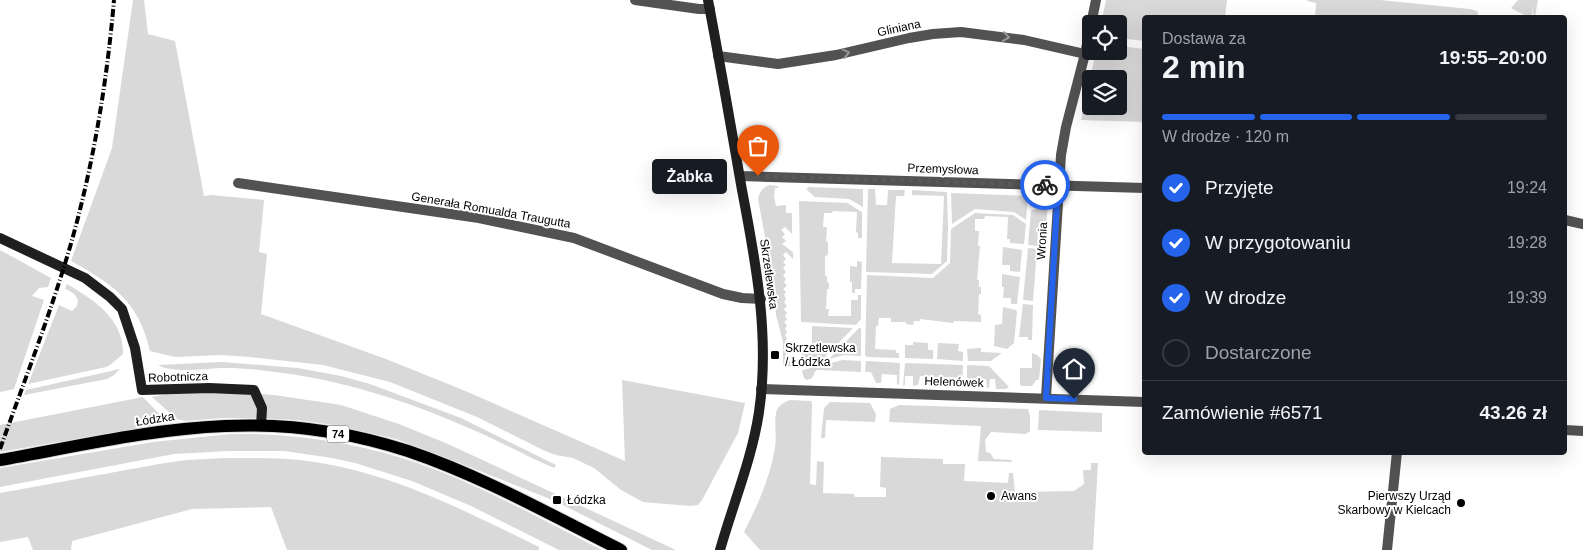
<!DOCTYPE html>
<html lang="pl">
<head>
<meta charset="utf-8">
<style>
  :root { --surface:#171b24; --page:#20242c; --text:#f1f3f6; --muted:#9ea1a6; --line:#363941; --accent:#2563eb }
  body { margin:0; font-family:Arial,sans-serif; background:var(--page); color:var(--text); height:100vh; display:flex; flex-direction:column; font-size:19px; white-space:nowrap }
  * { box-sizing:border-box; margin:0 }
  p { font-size:16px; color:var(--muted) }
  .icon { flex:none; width:28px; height:28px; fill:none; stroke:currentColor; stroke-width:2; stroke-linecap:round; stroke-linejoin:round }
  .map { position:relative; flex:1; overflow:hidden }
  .side { position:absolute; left:1142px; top:15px; width:425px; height:440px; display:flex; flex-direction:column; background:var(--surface); border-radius:5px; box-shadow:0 5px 20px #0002 }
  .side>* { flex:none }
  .controls { position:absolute; left:1082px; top:15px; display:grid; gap:10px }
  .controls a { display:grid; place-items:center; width:45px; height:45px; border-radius:5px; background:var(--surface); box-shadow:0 5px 20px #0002; font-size:25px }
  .pin { position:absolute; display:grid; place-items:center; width:42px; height:42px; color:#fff; margin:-51px -21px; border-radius:50% 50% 50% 0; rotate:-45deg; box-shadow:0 0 5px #0007 }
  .pin .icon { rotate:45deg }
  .courier { position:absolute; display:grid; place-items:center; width:50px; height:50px; margin:-25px; border:4px solid #2563eb; border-radius:50%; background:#fff; color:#222; box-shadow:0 1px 6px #0007 }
  .bubble { position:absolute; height:35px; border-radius:5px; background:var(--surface); box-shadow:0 5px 20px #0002; font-size:16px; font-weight:600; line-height:35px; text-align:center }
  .overview em { font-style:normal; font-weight:600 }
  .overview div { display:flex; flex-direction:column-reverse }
  .overview { display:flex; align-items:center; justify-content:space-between; height:85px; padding:0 20px }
  h1 { font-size:32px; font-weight:600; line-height:38px }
  .bar { display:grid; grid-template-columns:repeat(4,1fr); gap:8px 5px; align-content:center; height:60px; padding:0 20px }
  .bar i { height:6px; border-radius:4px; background:var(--line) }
  .bar .on { background:var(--accent) }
  .bar p { grid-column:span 4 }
  .line { display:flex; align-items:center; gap:12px; padding:0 20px; border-top:1px solid var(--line) }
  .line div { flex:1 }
  ol { padding:0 20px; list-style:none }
  li { display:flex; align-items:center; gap:15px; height:55px }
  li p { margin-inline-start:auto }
  li .icon { padding:5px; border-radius:50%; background:var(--accent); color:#fff; stroke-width:4 }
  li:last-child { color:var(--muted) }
  li i { width:28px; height:28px; border:2px solid var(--line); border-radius:50% }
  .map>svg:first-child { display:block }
</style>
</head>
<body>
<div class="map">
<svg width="1583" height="550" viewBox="0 0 1583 550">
  <rect width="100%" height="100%" fill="#fff"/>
  <g fill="#d9d9d9" fill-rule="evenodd">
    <path d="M133,0h11l4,34 27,7 29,155 7,-1 53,5 -5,52 8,2 -6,60 125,45 77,31 162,71 -3,-81 123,23 -7,30 -36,67 -4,5 -8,1 -47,-4 -22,-12 -27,-22 -21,-10 -17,-3 -11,-4 -68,-34 -87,-35 -67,-17 -73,-8 -29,-2 -46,2 -25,-6c-11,-49 -37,-67 -79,-90l41,-113z"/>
    <path d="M1106,0h121l-2,17 -80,1v23l-26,-3v-14h-18z"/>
    <path d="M1307,0h73l90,9 7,2 2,6h-164l1,-14 -9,-2z"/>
    <path d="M1518,0h20l-3,17 -2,-4v-9l-1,13h-4l-17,-9z"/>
    <path d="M1119,46l26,3v73l-64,-2 15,-69h23zM1091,79h28v27h-28z"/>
    <path d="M770,185l8,1v2h-3l-1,8 2,10 10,-1v8h6v21l-7,-7 -4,3 4,4 -3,3 4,4 -4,3 11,8v7l-7,-7 -3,3 3,4 -3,3 3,3 -3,3 3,4 -3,3 3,4 -2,3 3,4 -4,3 3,3 -2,3 2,4 -2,3 3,4 -3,3 3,4 -2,3 2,3 -3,3 3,3 -2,4 2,3 -2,3 2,4 -2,3 2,4 -3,3 3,3 -2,4 9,10 -11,1v-25l-7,-27 -4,-40 -14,-76c1,-7 5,-12 12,-14z"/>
    <path d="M809,187l54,2v18l-14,-8 -34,-2 -9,-8z"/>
    <path d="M868,189h7l1,16h11l1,-15h17l-1,6h-8l-4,67 49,1 3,-68 -32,-1v-5l35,2 1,35 -1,34 -15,13 -66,-2z"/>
    <path d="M951,193l77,3 -2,24 -12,-8 -39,-3 -23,15z"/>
    <path d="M799,201l48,2 15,9v26h-4v-5l-2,-1 1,-20 -24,-1 -1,2h-8l-1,14h4l-1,14 2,1v13l-3,1v20h2v6l2,1v6h-2l-1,20h3l-1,7h23v-16h7v-5h3v24l-5,6 -55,-3z"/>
    <path d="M1048,203l-2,26 -8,3 -1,14 -9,-1 3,-34z"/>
    <path d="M975,213l38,2 13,9 -2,20 -14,-1v-4h-3l1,-22 -23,-1 -1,3h-9v12h4l-1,15h2l-3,34h2v7h2v7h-2l-1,20 3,1v7l-27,-1 -1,2 -33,-4v2h-6l-1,4 -7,-1v-2h-15v-4h-12l-1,8h-2l-1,23 21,1v3h3v5l-32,-1 -2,-2 2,-80 66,3 17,-15 1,-34z"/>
    <path d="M1003,247l19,3 -2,22 -10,-1v-6h-8z"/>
    <path d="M1028,248l9,1 -4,52 -10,-1z"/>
    <path d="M0,250l51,28 -3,9 -9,1 -7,8 12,4 -30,89 -14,3z"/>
    <path d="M857,261l5,1 -1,27h-6v4h-3v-11h-2v-16l7,1z"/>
    <path d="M1002,274l18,3 -3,27h-6v-6h-8l1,-11h-2z"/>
    <path d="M67,284c27,16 57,35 56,70l-13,11 -4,2 -78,17 31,-79 13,6c12,-9 4,-18 -7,-22z"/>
    <path d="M1023,304l10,1 -1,35h-4v-3h-9z"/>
    <path d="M1003,307l13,3 1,2 -3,31 -7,6 -13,-3 1,-21 7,-1z"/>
    <path d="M812,326l41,2 -32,33 -19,4v-17h10z"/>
    <path d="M859,328h2v28l-17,-1 -15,4z"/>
    <path d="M913,342l15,1v7h5v9l-28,-1v-13h8z"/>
    <path d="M938,343l21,1 -1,7 5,1v9l-26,-2z"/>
    <path d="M979,348h2v4l21,1 -11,8h-23l-1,-12z"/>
    <path d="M1032,353l5,2 4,4 -2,21h-3l-4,6h-10l-2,-1v-17h12z"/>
    <path d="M843,360l18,1v11l-45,-2 -4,8 -5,2 -3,-2 -2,-7 1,-1z"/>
    <path d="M866,361l34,2 -1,22 -2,-1v-9l-15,-1 -1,9h-5l-5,-11h-6z"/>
    <path d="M222,362l76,6 43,8 29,8 91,34 95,47 -2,3c-28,-12 -55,-27 -83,-39 -66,-29 -131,-50 -204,-58 -13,-2 -28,-3 -41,-3 -19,0 -52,6 -68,-3z"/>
    <path d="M905,363l58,2 -1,23 -1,-10 -16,-1 -1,10 -14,-1v-10h-10l-2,9 -5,1v-10h-8v9l-2,1z"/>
    <path d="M967,365l22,1 20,21 -3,2h-10l-1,-10h-5l-1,8 -2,2 -1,-10 -10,-1 -2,10h-7z"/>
    <path d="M120,369l-6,6 -7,4 -83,16 2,-5z"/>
    <path d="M235,392l39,3 67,10 58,19 49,20 228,106h-24l-97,-49 -113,-45 -46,-17 -62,-14 -37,-5 -40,-2h-35l-37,3 -8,-2 -7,-6 -18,-16 21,-4z"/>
    <path d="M143,397l25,26 -168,29v-27z"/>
    <path d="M790,400l21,1 1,3 -2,80 6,1 1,-24 7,1 -1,31 31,1 1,3h31v-9l-6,-1 1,-30 62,2v5h22l-1,17 44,2 1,-10h4l2,19 59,-1 10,-7 -1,-14h8v-7h7l-5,87h-333l-16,-18c14,-27 26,-55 31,-84 2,-12 -1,-24 1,-35 2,-8 7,-10 14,-13z"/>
    <path d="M830,402l40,1 6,11 -1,8 -49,-2 -1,18h-4l3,-30z"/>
    <path d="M899,405l129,4 2,7v15l-4,3 -35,-2 -6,8 1,12 4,1 4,6 18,1 -1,2 -33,-1 3,-35 -92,-4 1,-13z"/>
    <path d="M1039,410l63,3v19l-64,-2z"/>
    <path d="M230,434c59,-1 116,7 172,24 70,22 135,59 200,92h-43l-88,-44 -59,-25 -57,-18 -23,-5 -48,-7h-56l-54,3 -174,33v-19l153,-26z"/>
    <path d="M224,458c31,0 61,-1 91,4 80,12 152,50 224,85v3h-252l-16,-43 -79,2 -120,32 -1,9h-38l-5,-13 -28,5v-49l159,-29 27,-4z"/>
  </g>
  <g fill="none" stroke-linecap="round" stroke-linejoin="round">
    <defs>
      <path id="primary" d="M0,460c74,-13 149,-31 225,-34 61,-3 125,6 183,25 74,25 143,64 213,99"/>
    </defs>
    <use href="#primary" stroke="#dbdbdb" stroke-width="14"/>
    <g stroke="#525252" stroke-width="10">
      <path d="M635,0l64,9h11"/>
      <path d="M718,56l60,8 58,-9 73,-17 24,-4 28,-2 63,8 61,14"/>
      <path d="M740,176l405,12"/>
      <path d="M238,183l241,35 95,20 149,56 19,4 19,1"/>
      <path d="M1565,220l18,4"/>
      <path d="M761,389l384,13"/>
      <path d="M1046,397l15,-242 5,-28 19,-73 11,-54"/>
      <path d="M1565,430l18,1"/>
      <path d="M1387,550l10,-98"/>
    </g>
    <g stroke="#1f1f1f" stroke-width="10">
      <path d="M708,0c12,63 23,127 34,190 14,73 28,147 17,222 -7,47 -26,92 -39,138"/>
      <path d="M0,238l85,40 25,19 12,12 13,39 7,42 67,-2 45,2 8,18 -1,18"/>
    </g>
    <use href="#primary" stroke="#000" stroke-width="12"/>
    <path stroke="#000" stroke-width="4" stroke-dasharray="8 2.5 1 2.5" stroke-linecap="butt" d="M0,449c25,-70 52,-139 72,-209 22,-79 35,-159 42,-240"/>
  </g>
  <defs><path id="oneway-chevron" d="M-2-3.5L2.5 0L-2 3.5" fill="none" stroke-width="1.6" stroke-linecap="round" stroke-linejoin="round" transform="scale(1.25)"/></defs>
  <g stroke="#979797">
    <use href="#oneway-chevron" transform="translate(1006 37) rotate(8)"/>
    <use href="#oneway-chevron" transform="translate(846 53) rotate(-13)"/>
  </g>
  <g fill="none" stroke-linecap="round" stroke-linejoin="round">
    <path stroke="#595959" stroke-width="5" stroke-dasharray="0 9" d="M758,176l287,9"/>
    <path stroke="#2563eb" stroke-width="6" d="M1045,185h13l-12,213 28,1"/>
  </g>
  <g fill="#000" stroke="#fff" stroke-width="2">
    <rect x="770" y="350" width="10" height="10" rx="2.5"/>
    <circle cx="991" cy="496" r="5"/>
    <rect x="552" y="495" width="10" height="10" rx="2.5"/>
    <circle cx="1461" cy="503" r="5"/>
  </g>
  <g text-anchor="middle" stroke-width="4" stroke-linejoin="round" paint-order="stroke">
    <rect fill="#fff" stroke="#4c4c4c" stroke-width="1" x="327" y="425.5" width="22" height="17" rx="4"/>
    <g font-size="11" font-weight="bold" fill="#000">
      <text x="338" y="438">74</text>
    </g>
    <g font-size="12" fill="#000" stroke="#fff">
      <text transform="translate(899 28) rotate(-12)" y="4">Gliniana</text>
      <text transform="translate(943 169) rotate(2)" y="4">Przemysłowa</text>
      <text transform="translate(491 210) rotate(10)" y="4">Generała Romualda Traugutta</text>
      <text transform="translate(1042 241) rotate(-87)" y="4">Wronia</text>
      <text transform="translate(769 274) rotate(82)" y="4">Skrzetlewska</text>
      <text transform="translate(178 377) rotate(-2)" y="4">Robotnicza</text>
      <text transform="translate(954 382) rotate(2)" y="4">Helenówek</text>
      <text transform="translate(155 419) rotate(-9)" y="4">Łódzka</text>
    </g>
    <g font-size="12" fill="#000" stroke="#fff" text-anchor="start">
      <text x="785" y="352">Skrzetlewska<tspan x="785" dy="14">/ Łódzka</tspan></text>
      <text x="1001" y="500">Awans</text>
      <text x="1451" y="500" text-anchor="end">Pierwszy Urząd<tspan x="1451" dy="14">Skarbowy w Kielcach</tspan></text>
      <text x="567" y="504">Łódzka</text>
    </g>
  </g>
</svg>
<div class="controls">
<a><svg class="icon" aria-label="locate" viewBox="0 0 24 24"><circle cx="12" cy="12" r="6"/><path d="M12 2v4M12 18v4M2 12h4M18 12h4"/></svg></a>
<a><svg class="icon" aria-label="layers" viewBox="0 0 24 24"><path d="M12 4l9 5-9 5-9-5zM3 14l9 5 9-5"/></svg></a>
</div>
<div class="pin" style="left:758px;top:176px;background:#ea580c"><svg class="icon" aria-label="bag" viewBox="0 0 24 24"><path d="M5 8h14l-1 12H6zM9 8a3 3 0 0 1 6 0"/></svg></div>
<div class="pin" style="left:1074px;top:399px;background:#1f2937"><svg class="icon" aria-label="home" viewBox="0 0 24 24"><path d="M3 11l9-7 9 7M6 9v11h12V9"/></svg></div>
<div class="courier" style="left:1045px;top:185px"><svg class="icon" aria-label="bike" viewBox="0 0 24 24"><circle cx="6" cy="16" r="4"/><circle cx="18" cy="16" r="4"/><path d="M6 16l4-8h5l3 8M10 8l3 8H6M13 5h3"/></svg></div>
<div class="bubble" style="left:652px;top:159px;width:75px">Żabka</div>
<section class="side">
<div class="overview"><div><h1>2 min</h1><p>Dostawa za</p></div><em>19:55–20:00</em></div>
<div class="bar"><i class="on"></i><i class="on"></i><i class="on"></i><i></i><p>W drodze · 120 m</p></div>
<ol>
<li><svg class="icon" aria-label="check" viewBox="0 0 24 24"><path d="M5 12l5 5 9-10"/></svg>Przyjęte<p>19:24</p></li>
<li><svg class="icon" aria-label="check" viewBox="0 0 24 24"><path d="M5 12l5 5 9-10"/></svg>W przygotowaniu<p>19:28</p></li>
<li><svg class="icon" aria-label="check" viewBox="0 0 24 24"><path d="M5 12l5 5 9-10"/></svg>W drodze<p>19:39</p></li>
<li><i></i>Dostarczone</li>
</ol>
<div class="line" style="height:65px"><div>Zamówienie #6571</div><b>43.26 zł</b></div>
</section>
</div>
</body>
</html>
